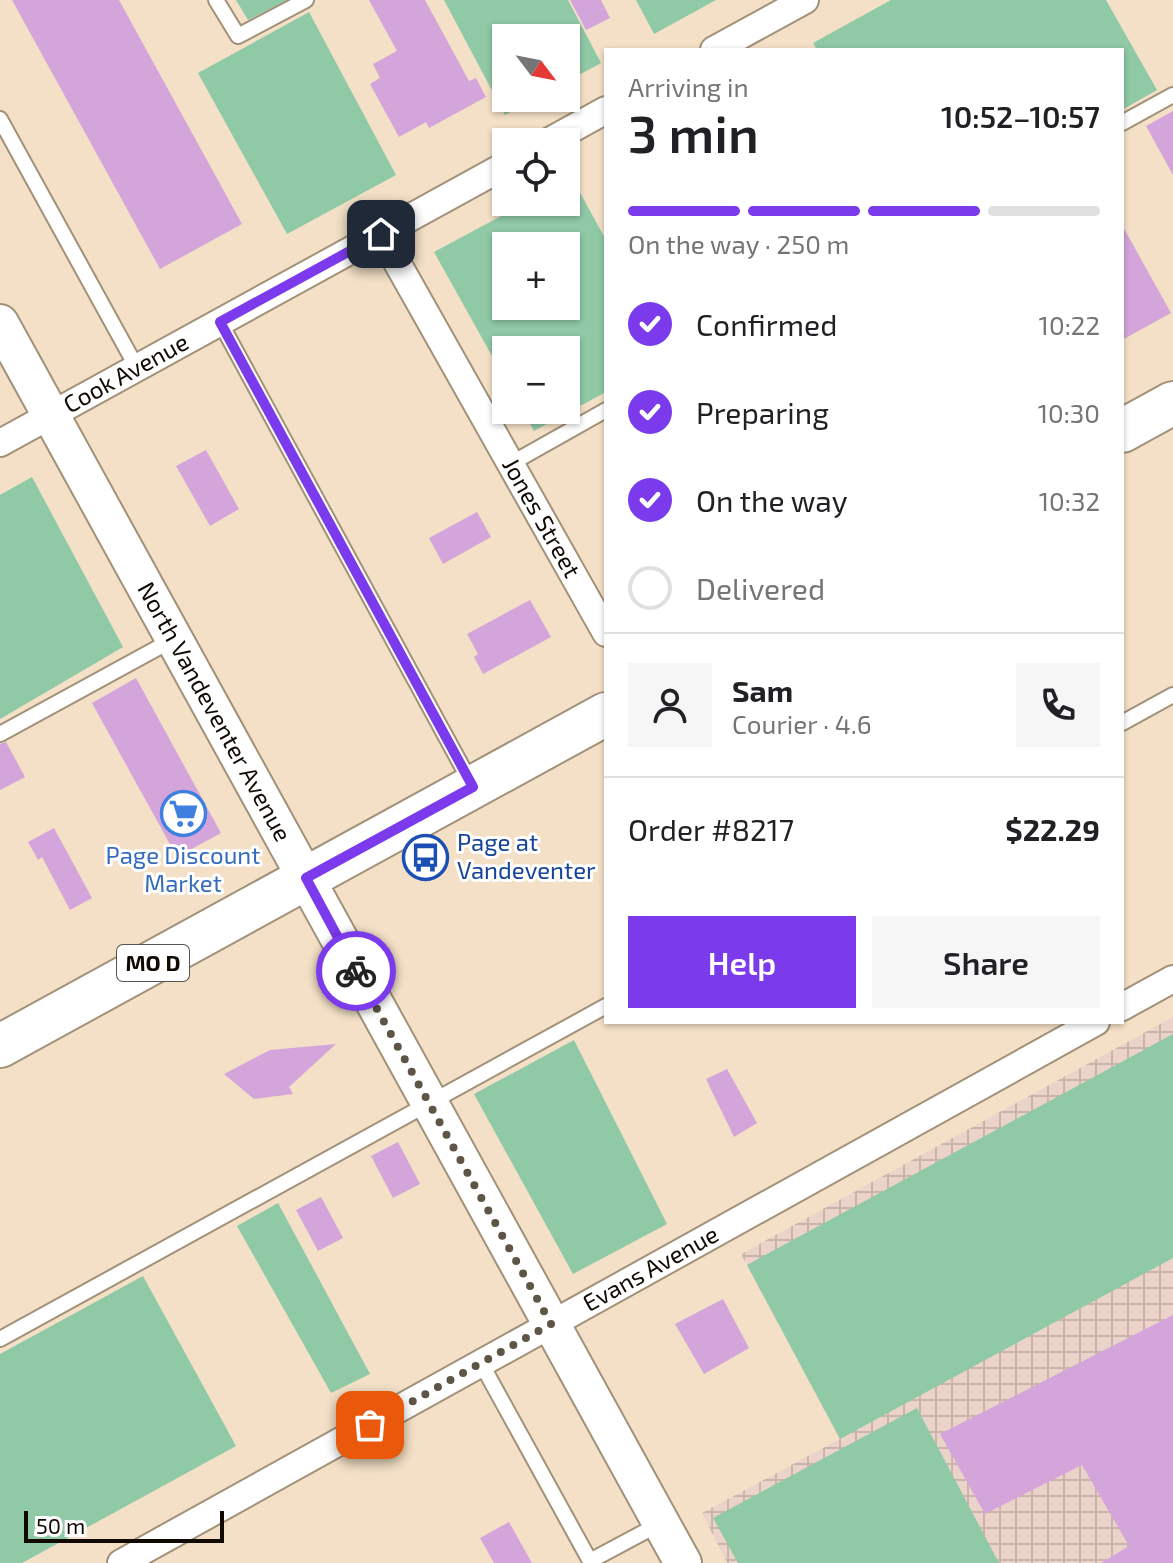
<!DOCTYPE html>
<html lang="en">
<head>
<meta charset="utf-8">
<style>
  :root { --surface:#fff; --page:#f6f6f6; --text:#202124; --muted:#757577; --line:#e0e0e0; --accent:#7c3aed }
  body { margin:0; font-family:"Exo 2",sans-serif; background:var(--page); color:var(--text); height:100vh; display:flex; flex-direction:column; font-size:30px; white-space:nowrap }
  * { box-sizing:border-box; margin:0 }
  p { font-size:26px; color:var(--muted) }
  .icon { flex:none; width:44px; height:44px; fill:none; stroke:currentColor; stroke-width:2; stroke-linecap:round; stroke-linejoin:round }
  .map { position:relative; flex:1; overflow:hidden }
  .details { position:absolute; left:604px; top:48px; width:520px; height:976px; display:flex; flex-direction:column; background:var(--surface); border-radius:0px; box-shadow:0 2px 6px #0004 }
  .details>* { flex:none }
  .needle { width:52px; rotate:122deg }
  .tools { position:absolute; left:492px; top:24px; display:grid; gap:16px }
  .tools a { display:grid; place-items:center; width:88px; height:88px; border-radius:0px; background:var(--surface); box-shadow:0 2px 6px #0004; font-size:40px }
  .scale { position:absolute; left:24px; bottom:20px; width:200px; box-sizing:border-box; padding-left:8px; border:4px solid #100a03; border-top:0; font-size:22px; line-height:28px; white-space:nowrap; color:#100a03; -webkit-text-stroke:6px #fff; paint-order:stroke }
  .pin { position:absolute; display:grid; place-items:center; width:68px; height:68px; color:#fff; margin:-34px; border-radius:16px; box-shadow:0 4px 12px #0006 }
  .courier { position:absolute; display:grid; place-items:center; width:80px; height:80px; margin:-40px; border:6px solid #7c3aed; border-radius:50%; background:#fff; color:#222; box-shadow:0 2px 10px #0007 }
  .headline em { font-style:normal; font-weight:600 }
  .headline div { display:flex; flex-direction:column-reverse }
  .headline { display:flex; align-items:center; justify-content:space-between; height:136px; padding:0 24px }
  h1 { font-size:52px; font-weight:600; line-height:60px }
  .bar { display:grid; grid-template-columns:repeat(4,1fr); gap:12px 8px; align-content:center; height:96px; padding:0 24px }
  .bar i { height:10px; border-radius:6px; background:var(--line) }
  .bar .selected { background:var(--accent) }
  .bar p { grid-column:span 4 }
  .line { display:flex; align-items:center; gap:20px; padding:0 24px; border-top:2px solid var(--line) }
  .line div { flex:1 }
  .round { display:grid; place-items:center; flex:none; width:84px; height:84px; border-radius:0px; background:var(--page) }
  ol { padding:0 24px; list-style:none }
  li { display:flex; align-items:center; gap:24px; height:88px }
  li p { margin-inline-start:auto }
  li .icon { padding:8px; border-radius:50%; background:var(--accent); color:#fff; stroke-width:4 }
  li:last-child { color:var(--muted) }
  li i { width:44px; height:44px; border:4px solid var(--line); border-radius:50% }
  .primary-button { display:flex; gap:16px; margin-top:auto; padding:16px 24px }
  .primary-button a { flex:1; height:92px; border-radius:0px; background:var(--accent); color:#fff; font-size:32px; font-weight:600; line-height:92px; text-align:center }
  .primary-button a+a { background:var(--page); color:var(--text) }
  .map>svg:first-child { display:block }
</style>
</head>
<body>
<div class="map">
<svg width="1173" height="1563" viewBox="0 0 1173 1563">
  <defs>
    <pattern id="industrial-grid" width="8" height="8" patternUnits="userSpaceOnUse" patternTransform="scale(2)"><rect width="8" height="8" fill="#ecd3ca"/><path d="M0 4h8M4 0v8" fill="none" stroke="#c9b4ac"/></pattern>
  </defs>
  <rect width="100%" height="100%" fill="#f3e0c6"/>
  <path fill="url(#industrial-grid)" d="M1173,1017v546h-446l-25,-50 138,-74 -99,-185z"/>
  <g fill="#90c9a6" fill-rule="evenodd">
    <path d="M236,0h51l-39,20z"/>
    <path d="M444,0h124l33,63 -35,19v-44h-60v60h30l-31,17z"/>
    <path d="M636,0h80l-62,34z"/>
    <path d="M891,0h215l51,90 -35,20v-60h-305l-4,-7z"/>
    <path d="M309,12l87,163 -109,59 -89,-161z"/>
    <path d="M572,178l34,62v152l-72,39 -12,-21h44v-60h-60v31l-72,-129 93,-50h39v-21zM506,246h60v60h-60z"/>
    <path d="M32,477l91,170 -123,72v-224z"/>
    <path d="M1173,1034v224l-333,181 -93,-174z"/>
    <path d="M574,1040l93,184 -94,50 -99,-180z"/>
    <path d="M278,1203l92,171 -39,19 -94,-167z"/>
    <path d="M143,1276l93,170 -214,117h-22v-209z"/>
    <path d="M917,1408l82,155h-261l-25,-45z"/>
  </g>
  <g fill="#d4a5db">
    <path d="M12,0h107l123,224 -82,45z"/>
    <path d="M369,0h56l44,81 7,-3 10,19 -57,31 -3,-6 -27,15 -29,-53 10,-6 -7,-14 24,-13z"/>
    <path d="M570,0h31l9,18 -24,12z"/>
    <path d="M1173,111v64l-27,-49z"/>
    <path d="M1122,225l49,88 -49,27z"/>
    <path d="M206,450l33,59 -29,17 -34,-60z"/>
    <path d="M477,512l14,25 -48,27 -14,-26z"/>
    <path d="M530,600l21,37 -68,37 -9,-17 4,-3 -11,-20z"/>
    <path d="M136,678l85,155 -44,24 -85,-154z"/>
    <path d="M6,742l19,35 -25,13v-46z"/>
    <path d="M54,828l38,70 -22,12 -28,-53 -4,3 -10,-18z"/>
    <path d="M336,1044l-47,43 4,7 -39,5 -30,-25 46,-24z"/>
    <path d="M727,1069l30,54 -23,14 -28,-58z"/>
    <path d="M398,1142l22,42 -27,14 -22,-42z"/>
    <path d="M321,1197l22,41 -25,13 -22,-41z"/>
    <path d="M723,1299l26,49 -45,26 -29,-50z"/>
    <path d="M1173,1315v248h-72l28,-17 -47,-81 -97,49 -45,-80z"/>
    <path d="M509,1522l23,41h-38l-14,-25z"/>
  </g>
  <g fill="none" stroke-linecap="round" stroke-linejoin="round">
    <defs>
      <g id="lane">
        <path d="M216,0l22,36 68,-36"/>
        <path d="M0,119l137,249"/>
        <path d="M1122,123l51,-28"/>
        <path d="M220,322l251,461"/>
        <path d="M512,463l94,-53"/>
        <path d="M1122,723l51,-28"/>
        <path d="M0,734l174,-95"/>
        <path d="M0,1339l606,-333"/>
        <path d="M481,1363l109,198 71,-38"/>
      </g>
      <g id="street">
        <path d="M714,50l91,-50"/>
        <path d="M548,142l58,-32"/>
        <path id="s1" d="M381,234l225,399"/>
        <path id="s2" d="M0,443l506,-278"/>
        <path d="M1122,1007l51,-28"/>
        <path id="s3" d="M121,1563l975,-541"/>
      </g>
      <g id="secondary">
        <path id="s4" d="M0,323l683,1240"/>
      </g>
      <g id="primary">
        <path d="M1122,431l51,-28"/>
        <path d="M0,1046l606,-332"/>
      </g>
    </defs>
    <use href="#lane" stroke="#a29179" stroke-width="18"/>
    <use href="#street" stroke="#a29179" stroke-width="30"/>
    <use href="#secondary" stroke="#a29179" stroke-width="40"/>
    <use href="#primary" stroke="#a29179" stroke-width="46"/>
    <use href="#lane" stroke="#fff" stroke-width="14"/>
    <use href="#street" stroke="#fff" stroke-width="26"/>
    <use href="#secondary" stroke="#fff" stroke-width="36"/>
    <use href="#primary" stroke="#fff" stroke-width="42"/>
  </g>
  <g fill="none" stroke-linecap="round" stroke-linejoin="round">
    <path stroke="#5f5547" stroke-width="8" stroke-dasharray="0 14.4" d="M356,971l195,353 -181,101"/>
    <path stroke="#7c3aed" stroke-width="10" d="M356,971l-50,-93 167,-91 -253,-465 161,-88"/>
  </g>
  <defs>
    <symbol id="supermarket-ring" viewBox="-11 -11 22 22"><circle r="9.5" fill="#fff" stroke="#3f7fe0" stroke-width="1.5"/><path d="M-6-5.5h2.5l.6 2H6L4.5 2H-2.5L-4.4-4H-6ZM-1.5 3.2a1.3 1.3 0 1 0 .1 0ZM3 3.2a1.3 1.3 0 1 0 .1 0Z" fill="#3f7fe0"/></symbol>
    <symbol id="bus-ring" viewBox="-11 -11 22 22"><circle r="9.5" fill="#fff" stroke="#1a4fb4" stroke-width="1.5"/><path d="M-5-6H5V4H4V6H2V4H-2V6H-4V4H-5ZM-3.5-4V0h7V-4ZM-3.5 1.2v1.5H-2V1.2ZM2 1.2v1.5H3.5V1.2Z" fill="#1a4fb4"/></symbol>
  </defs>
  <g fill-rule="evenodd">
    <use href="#supermarket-ring" x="158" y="788" width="51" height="51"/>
    <use href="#bus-ring" x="400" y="832" width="51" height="51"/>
  </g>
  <g text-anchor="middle" stroke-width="6" stroke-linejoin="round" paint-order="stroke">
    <rect fill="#fff" stroke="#58544f" stroke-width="2" x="117" y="945" width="72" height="36" rx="6"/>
    <g font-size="22" font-weight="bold" fill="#100a03">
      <text x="153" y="971">MO D</text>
    </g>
    <g font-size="24" fill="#100a03" stroke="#fff">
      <text dy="8" stroke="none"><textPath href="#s2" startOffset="144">Cook Avenue</textPath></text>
      <text dy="8" stroke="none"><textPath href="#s1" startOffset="326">Jones Street</textPath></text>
      <text dy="8" stroke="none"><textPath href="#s4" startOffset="444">North Vandeventer Avenue</textPath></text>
      <text dy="8" stroke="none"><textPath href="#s3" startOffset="606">Evans Avenue</textPath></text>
    </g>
    <g font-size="24" fill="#164399" stroke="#fff" text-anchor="start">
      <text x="457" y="851">Page at<tspan x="457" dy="28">Vandeventer</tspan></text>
    </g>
    <g font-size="24" fill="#366cbe" stroke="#fff">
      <text x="183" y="864">Page Discount<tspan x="183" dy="28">Market</tspan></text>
    </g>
  </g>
</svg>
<div class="tools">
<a><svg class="needle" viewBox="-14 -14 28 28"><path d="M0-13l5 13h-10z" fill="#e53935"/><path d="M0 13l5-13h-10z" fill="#757577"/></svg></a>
<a><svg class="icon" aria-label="locate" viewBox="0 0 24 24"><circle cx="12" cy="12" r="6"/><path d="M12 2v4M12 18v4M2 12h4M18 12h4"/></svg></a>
<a>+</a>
<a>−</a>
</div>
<div class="scale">50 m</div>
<div class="pin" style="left:370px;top:1425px;background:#ea580c"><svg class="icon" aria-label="bag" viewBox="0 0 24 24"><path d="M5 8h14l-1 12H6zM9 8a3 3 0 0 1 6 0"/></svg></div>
<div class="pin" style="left:381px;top:234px;background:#1f2937"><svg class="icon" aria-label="home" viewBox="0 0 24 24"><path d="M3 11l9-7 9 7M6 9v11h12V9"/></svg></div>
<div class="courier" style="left:356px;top:971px"><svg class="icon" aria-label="bike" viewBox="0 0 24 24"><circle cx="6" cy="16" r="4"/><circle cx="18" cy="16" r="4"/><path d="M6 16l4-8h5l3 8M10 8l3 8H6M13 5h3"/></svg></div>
<section class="details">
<div class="headline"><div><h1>3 min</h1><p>Arriving in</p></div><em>10:52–10:57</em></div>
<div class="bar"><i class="selected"></i><i class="selected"></i><i class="selected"></i><i></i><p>On the way · 250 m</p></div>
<ol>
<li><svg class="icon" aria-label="check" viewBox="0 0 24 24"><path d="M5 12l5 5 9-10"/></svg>Confirmed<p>10:22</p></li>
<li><svg class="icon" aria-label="check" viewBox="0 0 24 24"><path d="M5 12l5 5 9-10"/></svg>Preparing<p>10:30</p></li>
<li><svg class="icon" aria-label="check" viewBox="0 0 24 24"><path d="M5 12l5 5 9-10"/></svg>On the way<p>10:32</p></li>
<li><i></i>Delivered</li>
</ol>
<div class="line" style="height:144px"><a class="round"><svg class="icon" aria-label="person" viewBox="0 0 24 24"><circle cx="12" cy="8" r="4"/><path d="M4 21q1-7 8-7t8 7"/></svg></a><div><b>Sam</b><p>Courier · 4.6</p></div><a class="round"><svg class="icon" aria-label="phone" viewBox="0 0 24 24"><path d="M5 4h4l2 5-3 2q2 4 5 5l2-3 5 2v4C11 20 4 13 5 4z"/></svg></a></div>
<div class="line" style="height:104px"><div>Order #8217</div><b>$22.29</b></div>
<div class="primary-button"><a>Help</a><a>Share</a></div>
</section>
</div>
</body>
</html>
